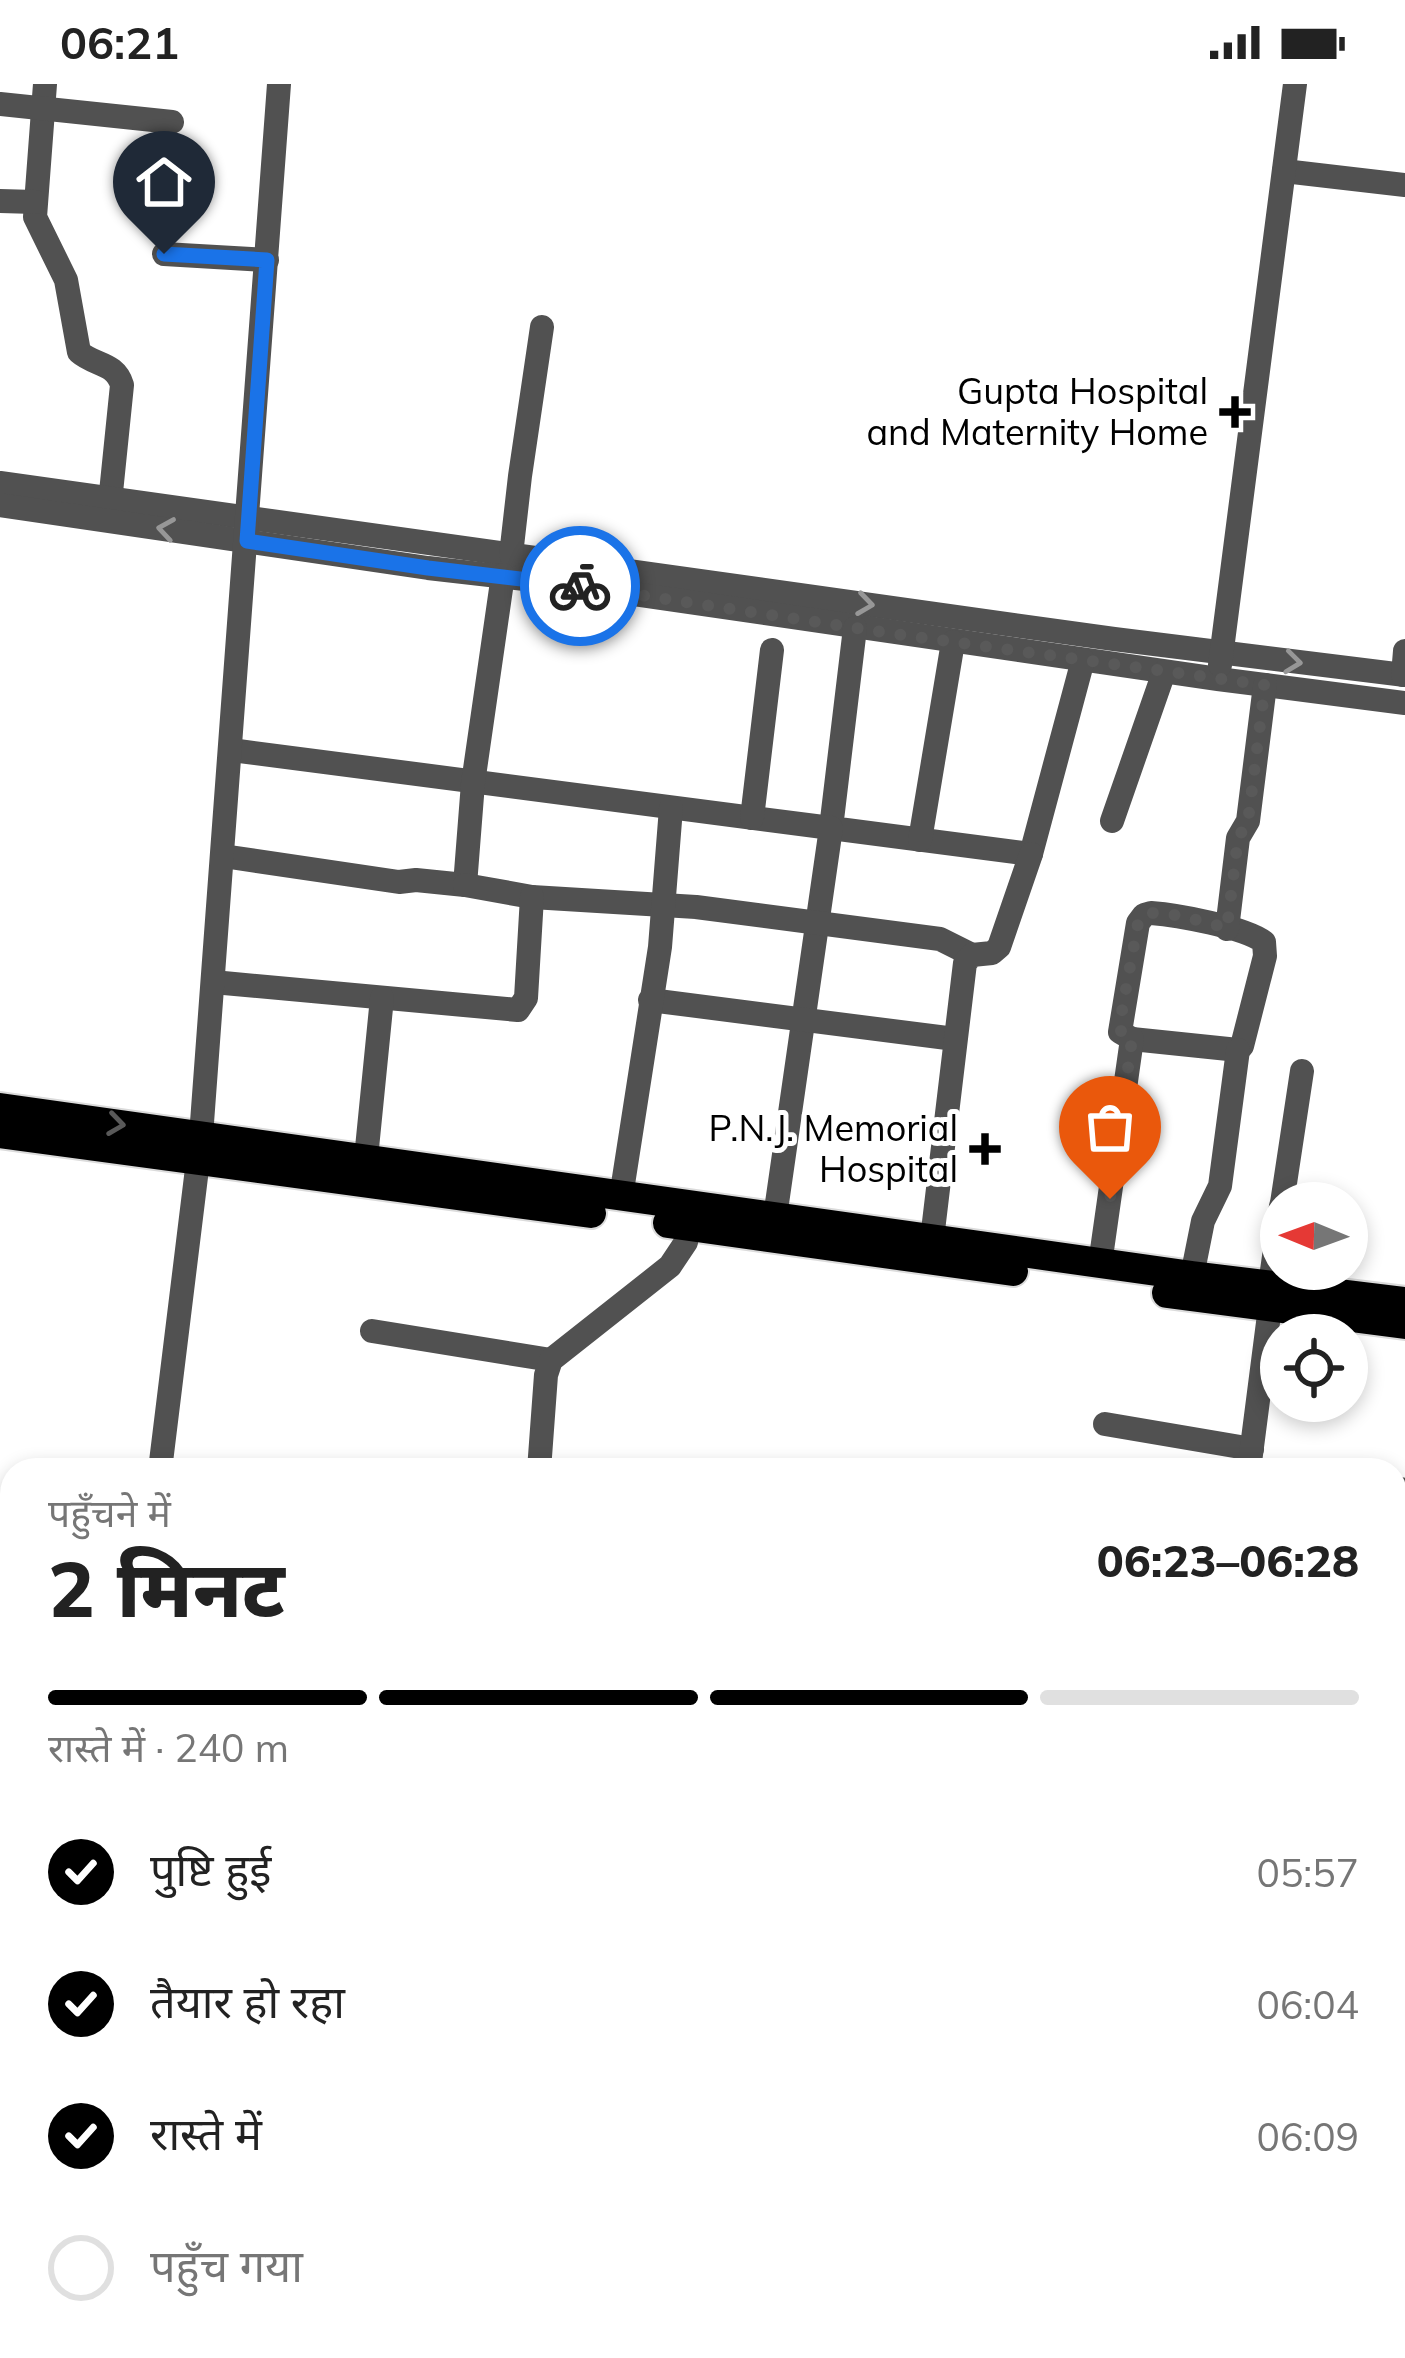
<!DOCTYPE html>
<html lang="hi">
<head>
<meta charset="utf-8">
<style>
  :root { --surface:#fff; --page:#f2f2f2; --text:#222; --muted:#767676; --line:#e0e0e0; --accent:#000 }
  body { margin:0; font-family:Mulish,"Noto Sans Devanagari",sans-serif; background:var(--page); color:var(--text); height:100vh; display:flex; flex-direction:column; font-size:45px; white-space:nowrap }
  * { box-sizing:border-box; margin:0 }
  p { font-size:39px; color:var(--muted) }
  .icon { flex:none; width:66px; height:66px; fill:none; stroke:currentColor; stroke-width:2; stroke-linecap:round; stroke-linejoin:round }
  .map { position:relative; flex:1; overflow:hidden }
  .panel { position:absolute; left:0px; top:1374px; width:1407px; height:900px; display:flex; flex-direction:column; background:var(--surface); border-radius:36px 36px 0 0; box-shadow:0 6px 18px #0003 }
  .panel>* { flex:none }
  .needle { width:78px; rotate:271deg }
  .fabs { position:absolute; left:1260px; top:1098px; display:grid; gap:24px }
  .fabs a { display:grid; place-items:center; width:108px; height:108px; border-radius:50%; background:var(--surface); box-shadow:0 6px 18px #0003; font-size:60px }
  .pin { position:absolute; display:grid; place-items:center; width:102px; height:102px; color:#fff; margin:-123px -51px; border-radius:50% 50% 50% 0; rotate:-45deg; box-shadow:0 0 12px #0007 }
  .pin .icon { rotate:45deg }
  .courier { position:absolute; display:grid; place-items:center; width:120px; height:120px; margin:-60px; border:9px solid #1a73e8; border-radius:50%; background:#fff; color:#222; box-shadow:0 3px 15px #0007 }
  .headline em { font-style:normal; font-weight:800 }
  .headline div { display:flex; flex-direction:column-reverse }
  .headline { display:flex; align-items:center; justify-content:space-between; height:204px; padding:0 48px }
  h1 { font-size:78px; font-weight:800; line-height:90px }
  .bar { display:grid; grid-template-columns:repeat(4,1fr); gap:18px 12px; align-content:center; height:144px; padding:0 48px }
  .bar i { height:15px; border-radius:9px; background:var(--line) }
  .bar .on { background:var(--accent) }
  .bar p { grid-column:span 4 }
  ol { padding:0 48px; list-style:none }
  li { display:flex; align-items:center; gap:36px; height:132px }
  li p { margin-inline-start:auto }
  li .icon { padding:12px; border-radius:50%; background:var(--accent); color:#fff; stroke-width:4 }
  li:last-child { color:var(--muted) }
  li i { width:66px; height:66px; border:6px solid var(--line); border-radius:50% }
  .status { display:flex; justify-content:space-between; align-items:center; height:84px; padding:0 60px; background:var(--surface); direction:ltr }
  .status svg { height:33px; fill:currentColor }
  .map>svg:first-child { display:block }
</style>
</head>
<body>
<div class="status"><b>06:21</b><svg viewBox="0 0 49 12"><path d="M0 12V9h3v3zM5 12V6h3v6zM10 12V3h3v9zM15 12V0h3v12zM26 1h20v11H26zM47 4h2v5h-2z"/></svg></div>
<div class="map">
<svg width="1405" height="2274" viewBox="0 0 1405 2274">
  <rect width="100%" height="100%" fill="#fff"/>
  <g fill="none" stroke-linecap="round" stroke-linejoin="round">
    <g stroke="#9f9f9f" stroke-width="21">
      <path d="M1395,1838l10,3"/>
      <path d="M482,2274l12,-12"/>
    </g>
    <defs>
      <g id="major">
        <path d="M0,1024l1192,168 213,26"/>
        <path d="M0,1049l591,80"/>
        <path d="M668,1139l345,48"/>
        <path d="M1167,1209l238,31"/>
      </g>
    </defs>
    <use href="#major" stroke="#dbdbdb" stroke-width="34"/>
    <g stroke="#515151" stroke-width="24">
      <path d="M45,0l-10,133 31,63 13,72c16,14 36,10 43,33l-13,127"/>
      <path d="M0,20l172,18"/>
      <path d="M1284,87l121,14"/>
      <path d="M0,117l35,1"/>
      <path d="M164,170l103,6"/>
      <path d="M0,399l1114,156 291,36"/>
      <path d="M0,421l428,63 123,14 667,97 187,24"/>
      <path d="M511,471l9,-79 22,-149"/>
      <path d="M855,544l-24,200 200,26 52,-194"/>
      <path d="M1220,581l75,-581"/>
      <path d="M1403,591l2,-24"/>
      <path d="M231,666l600,78 -56,389"/>
      <path d="M752,734l20,-168"/>
      <path d="M1112,737l52,-149"/>
      <path d="M920,756l33,-198"/>
      <path d="M223,772l176,26 17,-2 49,5 8,-102 30,-208"/>
      <path d="M465,801l67,12 164,10 244,32 32,16"/>
      <path d="M1151,829c26,2 93,14 113,29l1,14 -23,90 -4,4 -106,-11 -12,-7 18,-109 6,-8z"/>
      <path d="M1227,845l11,-91 10,-17 17,-136"/>
      <path d="M213,898l305,28 8,-12 6,-101"/>
      <path d="M650,916l305,39"/>
      <path d="M366,1074l16,-160"/>
      <path d="M621,1113l39,-250 11,-139"/>
      <path d="M1282,1119l20,-132"/>
      <path d="M932,1155l33,-276 7,-8 20,-2 7,-6 32,-93"/>
      <path d="M1100,1180l32,-225"/>
      <path d="M1192,1192l11,-55 17,-35 18,-136"/>
      <path d="M1270,1201l11,-79"/>
      <path d="M372,1247l179,29"/>
      <path d="M1105,1340l147,25"/>
      <path d="M160,1386l41,-334 78,-1052"/>
      <path d="M539,1386l7,-95 5,-15 119,-94 16,-24 3,-16"/>
      <path d="M1249,1386l21,-163"/>
      <path d="M1395,1404l10,2"/>
      <path d="M1395,1520l10,1"/>
      <path d="M0,1567l12,3"/>
      <path d="M0,1691l12,-19"/>
      <path d="M1395,1721h10"/>
      <path d="M1395,1912l10,3"/>
      <path d="M0,1944l12,-35"/>
      <path d="M0,1964l12,9"/>
      <path d="M1395,2002l10,3"/>
      <path d="M0,2095l12,9"/>
      <path d="M0,2191l12,-16"/>
      <path d="M1395,2236l10,12"/>
      <path d="M0,2238l12,9"/>
      <path d="M31,2262l16,12"/>
      <path d="M581,2262l14,12"/>
      <path d="M713,2262l8,12"/>
      <path d="M906,2262l16,8 1,4"/>
      <path d="M226,2274l19,-12"/>
      <path d="M364,2274l17,-12"/>
      <path d="M781,2274l4,-12"/>
      <path d="M1029,2274l4,-12"/>
      <path d="M1124,2274l7,-12"/>
      <path d="M1207,2274l5,-12"/>
    </g>
    <use href="#major" stroke="#000" stroke-width="30"/>
  </g>
  <defs><path id="oneway-chevron" d="M-2-3.5L2.5 0L-2 3.5" fill="none" stroke-width="1.6" stroke-linecap="round" stroke-linejoin="round" transform="scale(3)"/></defs>
  <g stroke="#979797">
    <use href="#oneway-chevron" transform="translate(166 445) rotate(-171)"/>
    <use href="#oneway-chevron" transform="translate(865 520) rotate(8)"/>
    <use href="#oneway-chevron" transform="translate(1293 578) rotate(7)"/>
  </g>
  <use stroke="#595959" href="#oneway-chevron" transform="translate(116 1040) rotate(8)"/>
  <g fill="none" stroke-linecap="round" stroke-linejoin="round">
    <path stroke="#595959" stroke-width="12" stroke-dasharray="0 21.6" d="M580,502l308,47 377,52 -17,136 -10,17 -11,90c-17,-4 -69,-21 -83,-13 -3,2 -4,6 -6,8l-19,104 4,8 9,4 -22,160"/>
    <path stroke="#1a73e8" stroke-width="15" d="M164,170l103,6 -20,281 181,27 152,18"/>
  </g>
  <g fill="#000" stroke="#fff" stroke-width="4.5">
    <path d="M1229 310h12v12h12v12h-12v12h-12v-12h-12v-12h12z"/>
    <path d="M979 1047h12v12h12v12h-12v12h-12v-12h-12v-12h12z"/>
  </g>
  <g text-anchor="middle" stroke-width="10" stroke-linejoin="round" paint-order="stroke">
    <g font-size="36" fill="#000" stroke="#fff" text-anchor="end">
      <text x="1208" y="320">Gupta Hospital<tspan x="1208" dy="41">and Maternity Home</tspan></text>
      <text x="958" y="1057">P.N.J. Memorial<tspan x="958" dy="41">Hospital</tspan></text>
    </g>
  </g>
</svg>
<div class="fabs">
<a><svg class="needle" viewBox="-14 -14 28 28"><path d="M0-13l5 13h-10z" fill="#e53935"/><path d="M0 13l5-13h-10z" fill="#767676"/></svg></a>
<a><svg class="icon" aria-label="locate" viewBox="0 0 24 24"><circle cx="12" cy="12" r="6"/><path d="M12 2v4M12 18v4M2 12h4M18 12h4"/></svg></a>
</div>
<div class="pin" style="left:1110px;top:1115px;background:#ea580c"><svg class="icon" aria-label="bag" viewBox="0 0 24 24"><path d="M5 8h14l-1 12H6zM9 8a3 3 0 0 1 6 0"/></svg></div>
<div class="pin" style="left:164px;top:170px;background:#1f2937"><svg class="icon" aria-label="home" viewBox="0 0 24 24"><path d="M3 11l9-7 9 7M6 9v11h12V9"/></svg></div>
<div class="courier" style="left:580px;top:502px"><svg class="icon" aria-label="bike" viewBox="0 0 24 24"><circle cx="6" cy="16" r="4"/><circle cx="18" cy="16" r="4"/><path d="M6 16l4-8h5l3 8M10 8l3 8H6M13 5h3"/></svg></div>
<section class="panel">
<div class="headline"><div><h1>2 मिनट</h1><p>पहुँचने में</p></div><em>06:23–06:28</em></div>
<div class="bar"><i class="on"></i><i class="on"></i><i class="on"></i><i></i><p>रास्ते में · 240 m</p></div>
<ol>
<li><svg class="icon" aria-label="check" viewBox="0 0 24 24"><path d="M5 12l5 5 9-10"/></svg>पुष्टि हुई<p>05:57</p></li>
<li><svg class="icon" aria-label="check" viewBox="0 0 24 24"><path d="M5 12l5 5 9-10"/></svg>तैयार हो रहा<p>06:04</p></li>
<li><svg class="icon" aria-label="check" viewBox="0 0 24 24"><path d="M5 12l5 5 9-10"/></svg>रास्ते में<p>06:09</p></li>
<li><i></i>पहुँच गया</li>
</ol>
</section>
</div>
</body>
</html>
